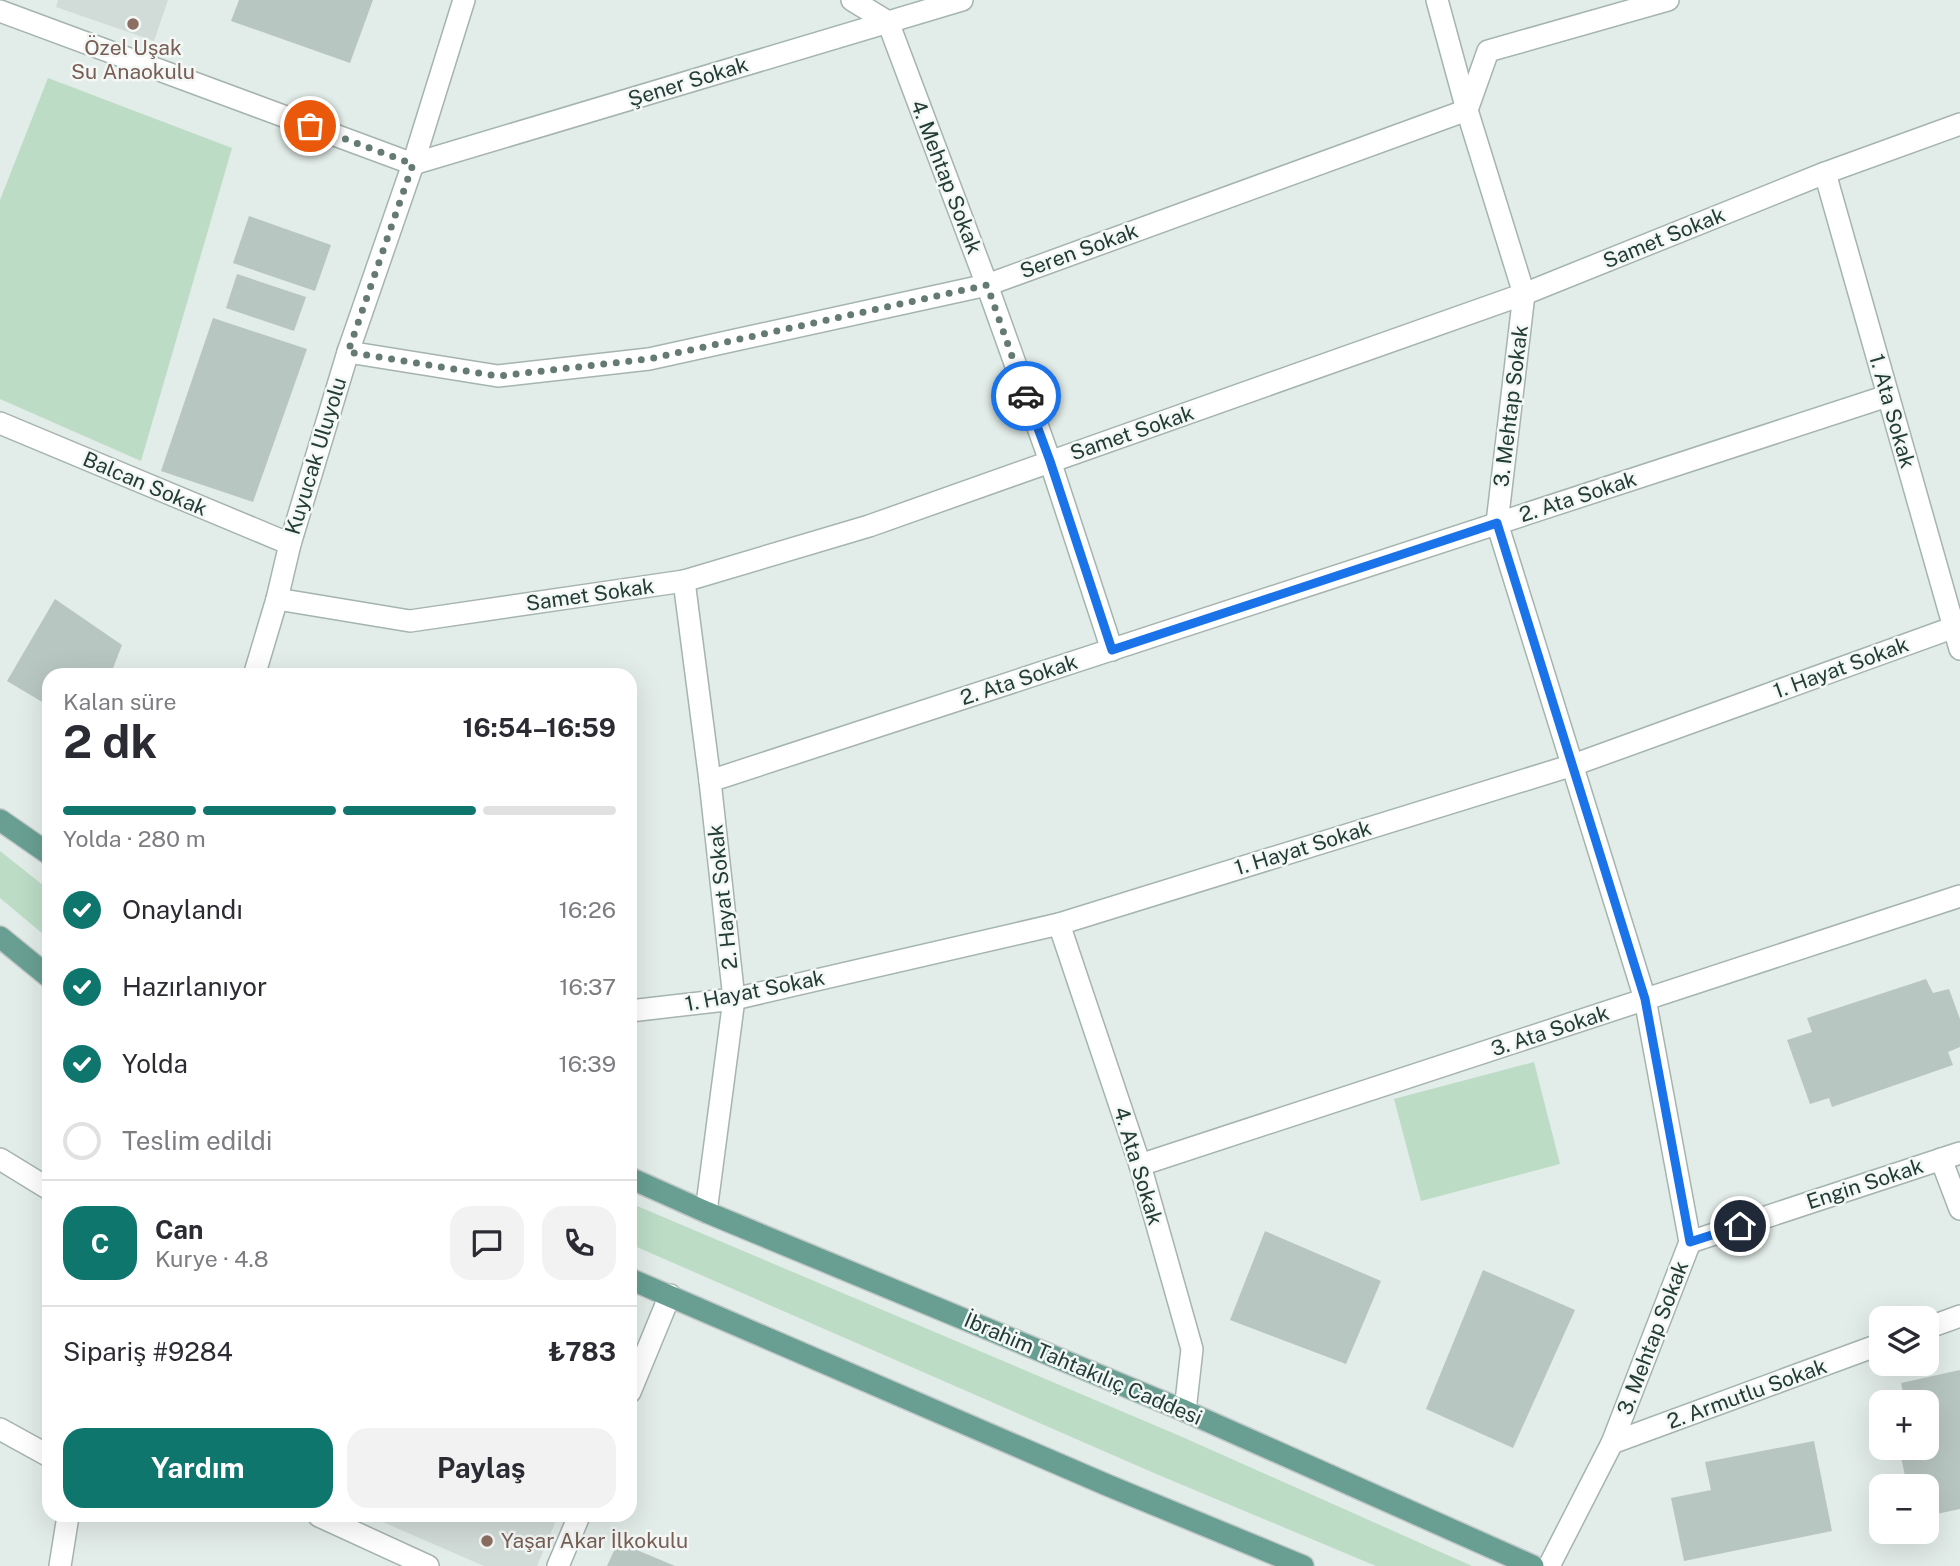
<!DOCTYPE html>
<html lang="tr">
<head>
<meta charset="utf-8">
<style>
  :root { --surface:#fff; --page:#f2f2f3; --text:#2b2b33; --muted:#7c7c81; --line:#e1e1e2; --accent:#0f766e }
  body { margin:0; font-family:"Public Sans",sans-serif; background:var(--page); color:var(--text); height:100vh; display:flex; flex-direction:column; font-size:26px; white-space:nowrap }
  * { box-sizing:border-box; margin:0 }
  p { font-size:23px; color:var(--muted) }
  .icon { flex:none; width:38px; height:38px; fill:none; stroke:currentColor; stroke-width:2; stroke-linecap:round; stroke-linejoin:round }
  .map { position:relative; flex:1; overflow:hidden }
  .panel { position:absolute; left:42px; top:668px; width:595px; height:854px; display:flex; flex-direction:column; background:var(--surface); border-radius:21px; box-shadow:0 7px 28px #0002 }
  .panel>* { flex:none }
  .controls { position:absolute; left:1869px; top:1306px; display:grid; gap:14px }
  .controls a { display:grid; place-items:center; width:70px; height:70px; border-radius:14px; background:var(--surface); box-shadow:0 7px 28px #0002; font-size:35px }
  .pin { position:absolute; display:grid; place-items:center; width:60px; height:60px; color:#fff; margin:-30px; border:4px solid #fff; border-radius:50%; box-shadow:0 2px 7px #0007 }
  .courier { position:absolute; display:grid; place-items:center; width:70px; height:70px; margin:-35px; border:5px solid #1a73e8; border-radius:50%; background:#fff; color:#222; box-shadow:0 2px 9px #0007 }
  .headline em { font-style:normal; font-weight:700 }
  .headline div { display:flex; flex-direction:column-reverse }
  .headline { display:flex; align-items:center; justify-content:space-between; height:119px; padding:0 21px }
  h1 { font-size:46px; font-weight:700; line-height:52px }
  .bar { display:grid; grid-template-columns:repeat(4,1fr); gap:10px 7px; align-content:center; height:84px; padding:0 21px }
  .bar i { height:9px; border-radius:5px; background:var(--line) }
  .bar .on { background:var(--accent) }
  .bar p { grid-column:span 4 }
  .line { display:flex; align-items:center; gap:18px; padding:0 21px; border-top:2px solid var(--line) }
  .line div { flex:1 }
  .round { display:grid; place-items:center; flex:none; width:74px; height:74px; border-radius:21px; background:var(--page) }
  ol { padding:0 21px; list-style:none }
  li { display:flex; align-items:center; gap:21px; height:77px }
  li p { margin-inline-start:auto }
  li .icon { padding:7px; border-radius:50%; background:var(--accent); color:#fff; stroke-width:4 }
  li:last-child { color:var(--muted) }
  li i { width:38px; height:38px; border:4px solid var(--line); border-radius:50% }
  .primary-button { display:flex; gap:14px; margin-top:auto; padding:14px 21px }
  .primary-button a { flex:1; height:80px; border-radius:21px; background:var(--accent); color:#fff; font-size:28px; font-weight:700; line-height:80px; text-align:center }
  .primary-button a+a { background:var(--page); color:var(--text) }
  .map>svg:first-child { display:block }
</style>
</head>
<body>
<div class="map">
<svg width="1960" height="1566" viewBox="0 0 1960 1566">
  <rect width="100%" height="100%" fill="#e2ece8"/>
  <g fill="#d1dbd7">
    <path d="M58,0h110l-14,41 -98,-34z"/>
    <path d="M369,1516h189l-21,50h-53z"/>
  </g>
  <g fill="#bcdcc6">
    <path d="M48,78l184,70 -91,313 -141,-62v-199z"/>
    <path d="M0,851l49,39v49l-49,-41z"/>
    <path d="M1534,1062l26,102 -139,37 -27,-102z"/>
    <path d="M630,1203l550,233 292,130h-96l-222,-93 -524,-229z"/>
  </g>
  <g fill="#b8c6c1">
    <path d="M239,0h134l-23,63 -119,-42z"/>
    <path d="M249,216l82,29 -16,46 -82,-28z"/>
    <path d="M237,274l69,23 -12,34 -68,-23z"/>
    <path d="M213,318l94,31 -54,153 -92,-31z"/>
    <path d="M55,599l67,46 -12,31h-61v30l-42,-25z"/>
    <path d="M1926,979l7,14 16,-4 11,30v28l-12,5 5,13 -121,42 -3,-9 -19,6 -23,-64 25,-8 -5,-14z"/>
    <path d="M1265,1231l116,50 -35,83 -116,-44z"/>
    <path d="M1483,1270l92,40 -62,138 -87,-39z"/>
    <path d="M1960,1370v139l-33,7v-30h-20l-8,-39h28v-45h-22l-4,-19z"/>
    <path d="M1814,1441l18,90 -148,30 -13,-63 40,-8 -6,-28z"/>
    <path d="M618,1542l57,24h-68z"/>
  </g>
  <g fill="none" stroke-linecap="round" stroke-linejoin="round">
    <defs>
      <g id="minor">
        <path d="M852,0l36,22 99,263 63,176 62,189"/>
        <path d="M1437,0l30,110 57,184 -27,229 148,476 45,243 -78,201 -63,123"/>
        <path d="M0,11l413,153 549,-164"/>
        <path d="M1825,173l135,476"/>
        <path d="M348,352l150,24 151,-17 338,-74 480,-175 21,-59 180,-51"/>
        <path d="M0,423l290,121"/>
        <path d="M684,581l26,200 24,218 -28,213"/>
        <path d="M277,599l133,22 274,-40 185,-55 655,-232 301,-121 135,-49"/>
        <path d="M254,676l23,-77 13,-55 58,-192 65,-188 51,-164"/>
        <path d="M710,781l1177,-385"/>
        <path d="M1059,924l81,241 52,184 -7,62"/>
        <path d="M630,1011l104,-12 325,-75 514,-159 387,-140"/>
        <path d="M0,1159l49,30"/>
        <path d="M1941,1159l19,50"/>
        <path d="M1140,1165l820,-269"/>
        <path d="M1690,1242l270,-89"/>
        <path d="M1927,1328l33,-12"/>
        <path d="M630,1392l40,-97"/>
        <path d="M0,1429l49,27"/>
        <path d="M1612,1443l269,-99"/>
        <path d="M319,1516l109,50"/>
        <path d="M60,1566l8,-50"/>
        <path d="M558,1566l21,-50"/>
      </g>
      <g id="major">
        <path d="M0,820l49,34"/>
        <path d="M0,937l49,40"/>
        <path d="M630,1178l76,34 479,199 348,155"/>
        <path d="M630,1279l477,206 196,81"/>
      </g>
    </defs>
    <use href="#minor" stroke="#a5b4af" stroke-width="24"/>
    <use href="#major" stroke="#c1c8c7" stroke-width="24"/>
    <use href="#minor" stroke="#fff" stroke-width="21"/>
    <use href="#major" stroke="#699f93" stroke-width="21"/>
  </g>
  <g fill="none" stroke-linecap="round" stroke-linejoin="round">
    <path stroke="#667a74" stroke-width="7" stroke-dasharray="0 12.6" d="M310,126l103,38 -65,188 150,24 151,-17 338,-74 39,111"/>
    <path stroke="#1a73e8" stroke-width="9" d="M1026,396l24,65 62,189 385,-127 148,476 45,243 50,-16"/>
  </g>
  <g fill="#8d6e63" stroke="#f3f8f6" stroke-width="2.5">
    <circle cx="133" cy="24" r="7"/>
    <circle cx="487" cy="1541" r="7"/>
  </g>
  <g text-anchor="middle" stroke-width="5" stroke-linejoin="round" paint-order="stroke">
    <g font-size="21" fill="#785e54" stroke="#f3f8f6">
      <text x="133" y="55">Özel Uşak<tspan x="133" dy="24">Su Anaokulu</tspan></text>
      <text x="501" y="1548" text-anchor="start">Yaşar Akar İlkokulu</text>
    </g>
    <g font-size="21" fill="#233c36" stroke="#f3f8f6">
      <text transform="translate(688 82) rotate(-17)" y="7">Şener Sokak</text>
      <text transform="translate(946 177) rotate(69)" y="7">4. Mehtap Sokak</text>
      <text transform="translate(1664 238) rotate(-22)" y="7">Samet Sokak</text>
      <text transform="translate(1079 251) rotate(-20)" y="7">Seren Sokak</text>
      <text transform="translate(1511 406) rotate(-83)" y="7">3. Mehtap Sokak</text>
      <text transform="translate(1892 411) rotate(74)" y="7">1. Ata Sokak</text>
      <text transform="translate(1132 433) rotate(-19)" y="7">Samet Sokak</text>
      <text transform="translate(316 456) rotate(-73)" y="7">Kuyucak Uluyolu</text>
      <text transform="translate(145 484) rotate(23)" y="7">Balcan Sokak</text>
      <text transform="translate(1578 497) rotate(-18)" y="7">2. Ata Sokak</text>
      <text transform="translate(590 595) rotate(-8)" y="7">Samet Sokak</text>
      <text transform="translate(1841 668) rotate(-20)" y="7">1. Hayat Sokak</text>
      <text transform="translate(1019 680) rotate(-18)" y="7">2. Ata Sokak</text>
      <text transform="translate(1303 848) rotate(-17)" y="7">1. Hayat Sokak</text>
      <text transform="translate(723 897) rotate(-96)" y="7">2. Hayat Sokak</text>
      <text transform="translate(755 991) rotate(-11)" y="7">1. Hayat Sokak</text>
      <text transform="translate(1550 1031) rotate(-18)" y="7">3. Ata Sokak</text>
      <text transform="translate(1138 1166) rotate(73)" y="7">4. Ata Sokak</text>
      <text transform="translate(1865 1184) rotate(-18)" y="7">Engin Sokak</text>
      <text transform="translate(1653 1338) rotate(-69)" y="7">3. Mehtap Sokak</text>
      <text transform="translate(1083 1369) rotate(23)" y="7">İbrahim Tahtakılıç Caddesi</text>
      <text transform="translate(1747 1394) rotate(-20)" y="7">2. Armutlu Sokak</text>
    </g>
  </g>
</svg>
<div class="controls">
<a><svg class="icon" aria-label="layers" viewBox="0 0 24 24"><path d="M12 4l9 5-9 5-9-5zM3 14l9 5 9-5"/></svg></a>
<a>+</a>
<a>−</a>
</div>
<div class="pin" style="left:310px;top:126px;background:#ea580c"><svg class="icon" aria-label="bag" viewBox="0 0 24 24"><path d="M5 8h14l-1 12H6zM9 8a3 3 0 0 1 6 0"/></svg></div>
<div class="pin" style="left:1740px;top:1226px;background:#1f2937"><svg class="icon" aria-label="home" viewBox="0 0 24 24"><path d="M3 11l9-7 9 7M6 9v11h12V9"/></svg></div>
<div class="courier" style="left:1026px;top:396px"><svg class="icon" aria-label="car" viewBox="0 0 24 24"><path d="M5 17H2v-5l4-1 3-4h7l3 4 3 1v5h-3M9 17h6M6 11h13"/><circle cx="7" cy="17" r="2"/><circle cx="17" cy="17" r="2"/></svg></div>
<section class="panel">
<div class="headline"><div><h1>2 dk</h1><p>Kalan süre</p></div><em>16:54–16:59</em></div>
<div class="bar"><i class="on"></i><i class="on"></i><i class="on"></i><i></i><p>Yolda · 280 m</p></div>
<ol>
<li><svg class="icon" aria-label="check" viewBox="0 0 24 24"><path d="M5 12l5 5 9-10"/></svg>Onaylandı<p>16:26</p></li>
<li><svg class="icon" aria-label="check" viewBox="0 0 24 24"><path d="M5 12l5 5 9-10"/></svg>Hazırlanıyor<p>16:37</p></li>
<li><svg class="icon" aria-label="check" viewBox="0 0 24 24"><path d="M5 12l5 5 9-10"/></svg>Yolda<p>16:39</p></li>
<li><i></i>Teslim edildi</li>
</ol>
<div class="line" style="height:126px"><b class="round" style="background:var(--accent);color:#fff">C</b><div><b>Can</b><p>Kurye · 4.8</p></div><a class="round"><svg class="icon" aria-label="chat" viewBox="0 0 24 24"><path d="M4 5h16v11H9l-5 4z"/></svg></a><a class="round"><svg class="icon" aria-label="phone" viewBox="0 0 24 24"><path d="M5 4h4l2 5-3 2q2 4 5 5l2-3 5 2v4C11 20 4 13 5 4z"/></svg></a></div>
<div class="line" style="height:91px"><div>Sipariş #9284</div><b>₺783</b></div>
<div class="primary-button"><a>Yardım</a><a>Paylaş</a></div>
</section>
</div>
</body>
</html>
